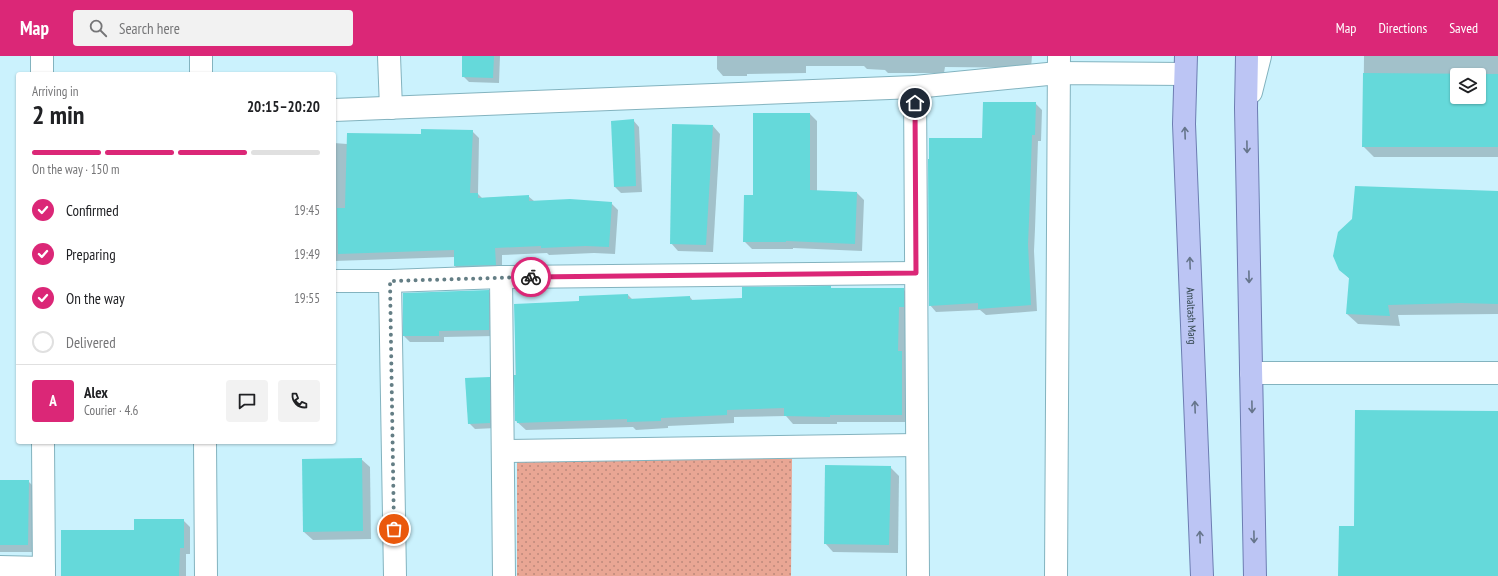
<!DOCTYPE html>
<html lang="en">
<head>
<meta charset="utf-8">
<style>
  :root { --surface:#fff; --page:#f2f2f2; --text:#202124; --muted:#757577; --line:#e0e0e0; --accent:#db2777 }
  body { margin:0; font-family:"PT Sans Narrow",sans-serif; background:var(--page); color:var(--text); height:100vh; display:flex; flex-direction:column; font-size:15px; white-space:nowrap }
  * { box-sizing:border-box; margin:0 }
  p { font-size:13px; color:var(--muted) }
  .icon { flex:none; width:22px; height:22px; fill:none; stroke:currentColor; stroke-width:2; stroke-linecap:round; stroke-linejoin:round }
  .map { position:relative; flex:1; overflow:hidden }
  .sheet { position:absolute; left:16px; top:16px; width:320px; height:372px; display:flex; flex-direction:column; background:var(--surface); border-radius:4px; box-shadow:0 1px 3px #0004 }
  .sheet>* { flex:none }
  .fabs { position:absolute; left:1450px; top:12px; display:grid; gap:8px }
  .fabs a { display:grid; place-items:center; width:36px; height:36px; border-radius:4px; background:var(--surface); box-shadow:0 1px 3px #0004; font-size:20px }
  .pin { position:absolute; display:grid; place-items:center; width:34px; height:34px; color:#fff; margin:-17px; border:2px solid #fff; border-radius:50%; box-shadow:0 1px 4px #0007 }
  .courier { position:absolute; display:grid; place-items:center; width:40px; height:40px; margin:-20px; border:3px solid #db2777; border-radius:50%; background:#fff; color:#222; box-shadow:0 1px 5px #0007 }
  .head em { font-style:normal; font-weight:700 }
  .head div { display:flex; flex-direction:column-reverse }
  .head { display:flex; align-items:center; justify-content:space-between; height:68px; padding:0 16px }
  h1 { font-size:26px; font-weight:700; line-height:30px }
  .bar { display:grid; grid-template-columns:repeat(4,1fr); gap:6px 4px; align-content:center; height:48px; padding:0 16px }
  .bar i { height:5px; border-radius:3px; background:var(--line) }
  .bar .active { background:var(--accent) }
  .bar p { grid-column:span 4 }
  .line { display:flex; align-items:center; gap:10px; padding:0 16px; border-top:1px solid var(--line) }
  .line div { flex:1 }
  .round { display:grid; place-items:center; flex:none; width:42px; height:42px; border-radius:4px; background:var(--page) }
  ol { padding:0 16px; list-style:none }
  li { display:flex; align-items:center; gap:12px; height:44px }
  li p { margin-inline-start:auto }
  li .icon { padding:4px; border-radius:50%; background:var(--accent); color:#fff; stroke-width:4 }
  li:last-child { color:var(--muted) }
  li i { width:22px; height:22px; border:2px solid var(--line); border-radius:50% }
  header { display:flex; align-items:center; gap:24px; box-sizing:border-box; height:56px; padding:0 20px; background:var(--accent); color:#fff }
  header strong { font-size:19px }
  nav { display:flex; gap:22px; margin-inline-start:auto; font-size:14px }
  .search { width:280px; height:36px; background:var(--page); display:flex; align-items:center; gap:10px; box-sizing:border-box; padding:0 14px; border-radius:4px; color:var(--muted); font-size:15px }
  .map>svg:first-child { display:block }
</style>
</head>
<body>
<header>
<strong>Map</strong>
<div class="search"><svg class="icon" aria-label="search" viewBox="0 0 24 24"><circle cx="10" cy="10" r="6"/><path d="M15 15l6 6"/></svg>Search here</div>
<nav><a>Map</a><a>Directions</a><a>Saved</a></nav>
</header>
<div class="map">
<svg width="1498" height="520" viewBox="0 0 1498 520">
  <defs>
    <pattern id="grass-dots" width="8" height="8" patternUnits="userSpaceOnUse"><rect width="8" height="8" fill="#e9a694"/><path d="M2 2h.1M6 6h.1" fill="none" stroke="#bd897b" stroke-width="1.8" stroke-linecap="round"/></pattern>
  </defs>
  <rect width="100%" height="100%" fill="#cbf2fd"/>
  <path fill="url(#grass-dots)" d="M792,403l-1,117h-274v-116z"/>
  <g fill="#0003" fill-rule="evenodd">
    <path d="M463,0h37l-1,27 -30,-1 -6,-6z"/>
    <path d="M717,0h315l-1,12 -86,-1 -1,6h-56l-3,-3 -18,-1 -3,-3h-58v7l-59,1v2h-24l-6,-7z"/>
    <path d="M1364,0h134v101h-124l-11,-11zM1457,19h22v22h-22z"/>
    <path d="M1035,47l7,7 -1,31h-3l-3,88 -1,22 3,60 -51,4 -6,-5 -44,2 -6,-7z"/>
    <path d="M810,58l7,7v70l40,2 7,7 -2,51 -69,-3v1h-41l-8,-8 10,-45z"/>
    <path d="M633,64l6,7 3,65 -21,1 -6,-6z"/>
    <path d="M713,70l7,8 -7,118 -35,-1 -7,-8z"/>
    <path d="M472,75l7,7 -1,56 4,4 46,-2 6,5 77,2 7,7 -3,44 -21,-1 -45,2 -2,-2 -45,2v17l-40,1 -7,-7v-9l-121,4v-118l13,1 75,-9z"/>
    <path d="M1498,136v122l-100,1 2,11 -42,-2 -11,-10 3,-35 -10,-9z"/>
    <path d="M830,231l2,2h71l8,8 -2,125h-72v2h-44l-7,-8 -52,1v6l-66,3v2l-32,2 -3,-3 -107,3 -10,-9 -1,-116 65,-3 48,-7 5,5 57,-3 3,4 50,-2z"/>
    <path d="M488,235l6,6 1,39 -51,1v5h-34l-6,-6z"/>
    <path d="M489,322l6,6 1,44 -21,1 -6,-6z"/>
    <path d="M361,403l9,8 1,72 -58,1 -9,-8z"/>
    <path d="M890,411l9,9 -1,77 -65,-1 -8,-9z"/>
    <path d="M0,425h28l8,8 -1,63h-35z"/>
    <path d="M183,464l7,7v27h-4v22h-124l73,-45z"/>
  </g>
  <g fill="#65d9da" fill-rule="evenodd">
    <path d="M462,0h32l-1,22 -31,-1z"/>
    <path d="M1363,17l135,1v73h-136zM1457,19h22v22h-22z"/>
    <path d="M983,46h53l-1,33h-3l-3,86 -1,23 3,61 -53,4v-6l-49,3 -1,-147h1v-21h53z"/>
    <path d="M753,57h57v77l47,2 -2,52 -69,-3v1h-43l1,-47h9z"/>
    <path d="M634,63l2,67 -22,1 -3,-66z"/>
    <path d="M672,68l41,1 -7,120 -36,-1z"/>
    <path d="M421,73l52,1 -3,63h8v5l51,-3v6l41,-2 42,3 -3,45 -23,-1 -45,2v-2l-46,2 1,17 -42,1v-16l-116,4 -1,-46h8l2,-75 74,1z"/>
    <path d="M1355,130l143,5v113l-37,-1 -73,2 2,11 -44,-2 3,-36 -10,-8 -6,-14 5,-24 14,-13z"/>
    <path d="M831,230v2h73v19h-5l-1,44h4v64h-72v2l-46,-1v-8l-57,2v5l-66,3v3l-34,1v-3l-110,4v-2h-2l-1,-46h2l-2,-71 65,-3v-5l49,-2v5l62,-3v4l52,-2v-11z"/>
    <path d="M489,234v40l-50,1v5h-36v-43z"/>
    <path d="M490,321v46l-22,1 -3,-46z"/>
    <path d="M1355,354l143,1v165h-160l1,-50h15z"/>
    <path d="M362,402l1,73 -60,1 -1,-73z"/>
    <path d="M825,409l66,1 -2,79 -65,-1z"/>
    <path d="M0,424h29l-1,65h-28z"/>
    <path d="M134,463h50v29h-4l-1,28h-118v-46h73z"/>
  </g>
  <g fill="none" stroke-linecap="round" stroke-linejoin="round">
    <defs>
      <g id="minor">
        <path d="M42,0v18"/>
        <path d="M201,0v18"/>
        <path d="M389,0l2,52"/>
        <path d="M915,31l3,489"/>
        <path d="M1251,36l9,-36"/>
        <path d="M334,54l581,-23 143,-14 127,1"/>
        <path d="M501,221l3,299"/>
        <path d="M334,225h56l111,-4 415,-4"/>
        <path d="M390,225l5,295"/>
        <path d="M1251,317h247"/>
        <path d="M43,386l1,134"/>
        <path d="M205,386l1,134"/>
        <path d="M503,395l414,-6"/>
        <path d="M0,511l44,1"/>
        <path d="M1056,520l3,-520"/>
      </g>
      <g id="major">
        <path id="s1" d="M1186,0l-2,68 18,452"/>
        <path d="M1247,0l-1,52 9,468"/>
      </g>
    </defs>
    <use href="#minor" stroke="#83b3bf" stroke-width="24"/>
    <use href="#major" stroke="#6d7db2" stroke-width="24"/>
    <use href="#minor" stroke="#fff" stroke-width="22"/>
    <use href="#major" stroke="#bcc5f4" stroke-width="22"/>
  </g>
  <defs><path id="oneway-shaft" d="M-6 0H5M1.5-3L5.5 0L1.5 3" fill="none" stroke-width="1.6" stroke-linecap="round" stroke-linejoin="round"/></defs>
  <g stroke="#66758b">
    <use href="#oneway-shaft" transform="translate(1185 77) rotate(-92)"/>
    <use href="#oneway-shaft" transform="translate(1247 91) rotate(89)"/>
    <use href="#oneway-shaft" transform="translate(1190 207) rotate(-92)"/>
    <use href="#oneway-shaft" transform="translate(1249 221) rotate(89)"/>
    <use href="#oneway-shaft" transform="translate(1195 351) rotate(-92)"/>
    <use href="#oneway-shaft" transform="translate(1252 351) rotate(89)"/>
    <use href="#oneway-shaft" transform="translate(1200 481) rotate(-92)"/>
    <use href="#oneway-shaft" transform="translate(1254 481) rotate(89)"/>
  </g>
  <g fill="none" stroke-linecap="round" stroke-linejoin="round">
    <path stroke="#647e85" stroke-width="4" stroke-dasharray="0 7.2" d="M394,473l-4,-248 141,-4"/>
    <path stroke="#db2777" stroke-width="5" d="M531,221l385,-4 -1,-170"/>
  </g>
  <g text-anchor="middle" stroke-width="3" stroke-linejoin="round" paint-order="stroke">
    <g font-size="11" fill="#2c4045" stroke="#cbf2fd">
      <text dy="4" stroke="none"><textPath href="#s1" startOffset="260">Amaltash Marg</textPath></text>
    </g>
  </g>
</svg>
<div class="fabs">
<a><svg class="icon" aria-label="layers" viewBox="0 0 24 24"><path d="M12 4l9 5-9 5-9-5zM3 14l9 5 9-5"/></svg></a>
</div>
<div class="pin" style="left:394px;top:473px;background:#ea580c"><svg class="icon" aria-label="bag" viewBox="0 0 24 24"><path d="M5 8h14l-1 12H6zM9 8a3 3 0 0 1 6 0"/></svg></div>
<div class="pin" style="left:915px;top:47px;background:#1f2937"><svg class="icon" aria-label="home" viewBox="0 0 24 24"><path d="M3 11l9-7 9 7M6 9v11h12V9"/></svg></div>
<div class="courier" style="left:531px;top:221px"><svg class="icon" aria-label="bike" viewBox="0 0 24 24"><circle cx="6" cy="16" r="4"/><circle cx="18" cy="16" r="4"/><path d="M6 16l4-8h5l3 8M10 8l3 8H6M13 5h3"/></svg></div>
<section class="sheet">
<div class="head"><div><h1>2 min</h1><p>Arriving in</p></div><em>20:15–20:20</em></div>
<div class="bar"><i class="active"></i><i class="active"></i><i class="active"></i><i></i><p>On the way · 150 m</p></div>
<ol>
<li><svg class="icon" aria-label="check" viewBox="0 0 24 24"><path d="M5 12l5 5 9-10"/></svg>Confirmed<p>19:45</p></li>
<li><svg class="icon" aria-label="check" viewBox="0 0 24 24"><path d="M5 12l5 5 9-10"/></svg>Preparing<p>19:49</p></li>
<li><svg class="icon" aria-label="check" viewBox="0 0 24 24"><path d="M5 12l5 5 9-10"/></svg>On the way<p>19:55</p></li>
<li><i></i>Delivered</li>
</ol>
<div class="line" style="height:72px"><b class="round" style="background:var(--accent);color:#fff">A</b><div><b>Alex</b><p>Courier · 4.6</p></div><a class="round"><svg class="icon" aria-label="chat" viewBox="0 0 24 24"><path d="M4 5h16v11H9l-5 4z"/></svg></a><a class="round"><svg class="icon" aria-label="phone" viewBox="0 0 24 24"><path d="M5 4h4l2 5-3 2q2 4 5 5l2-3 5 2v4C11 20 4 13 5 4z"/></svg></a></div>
</section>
</div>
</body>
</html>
